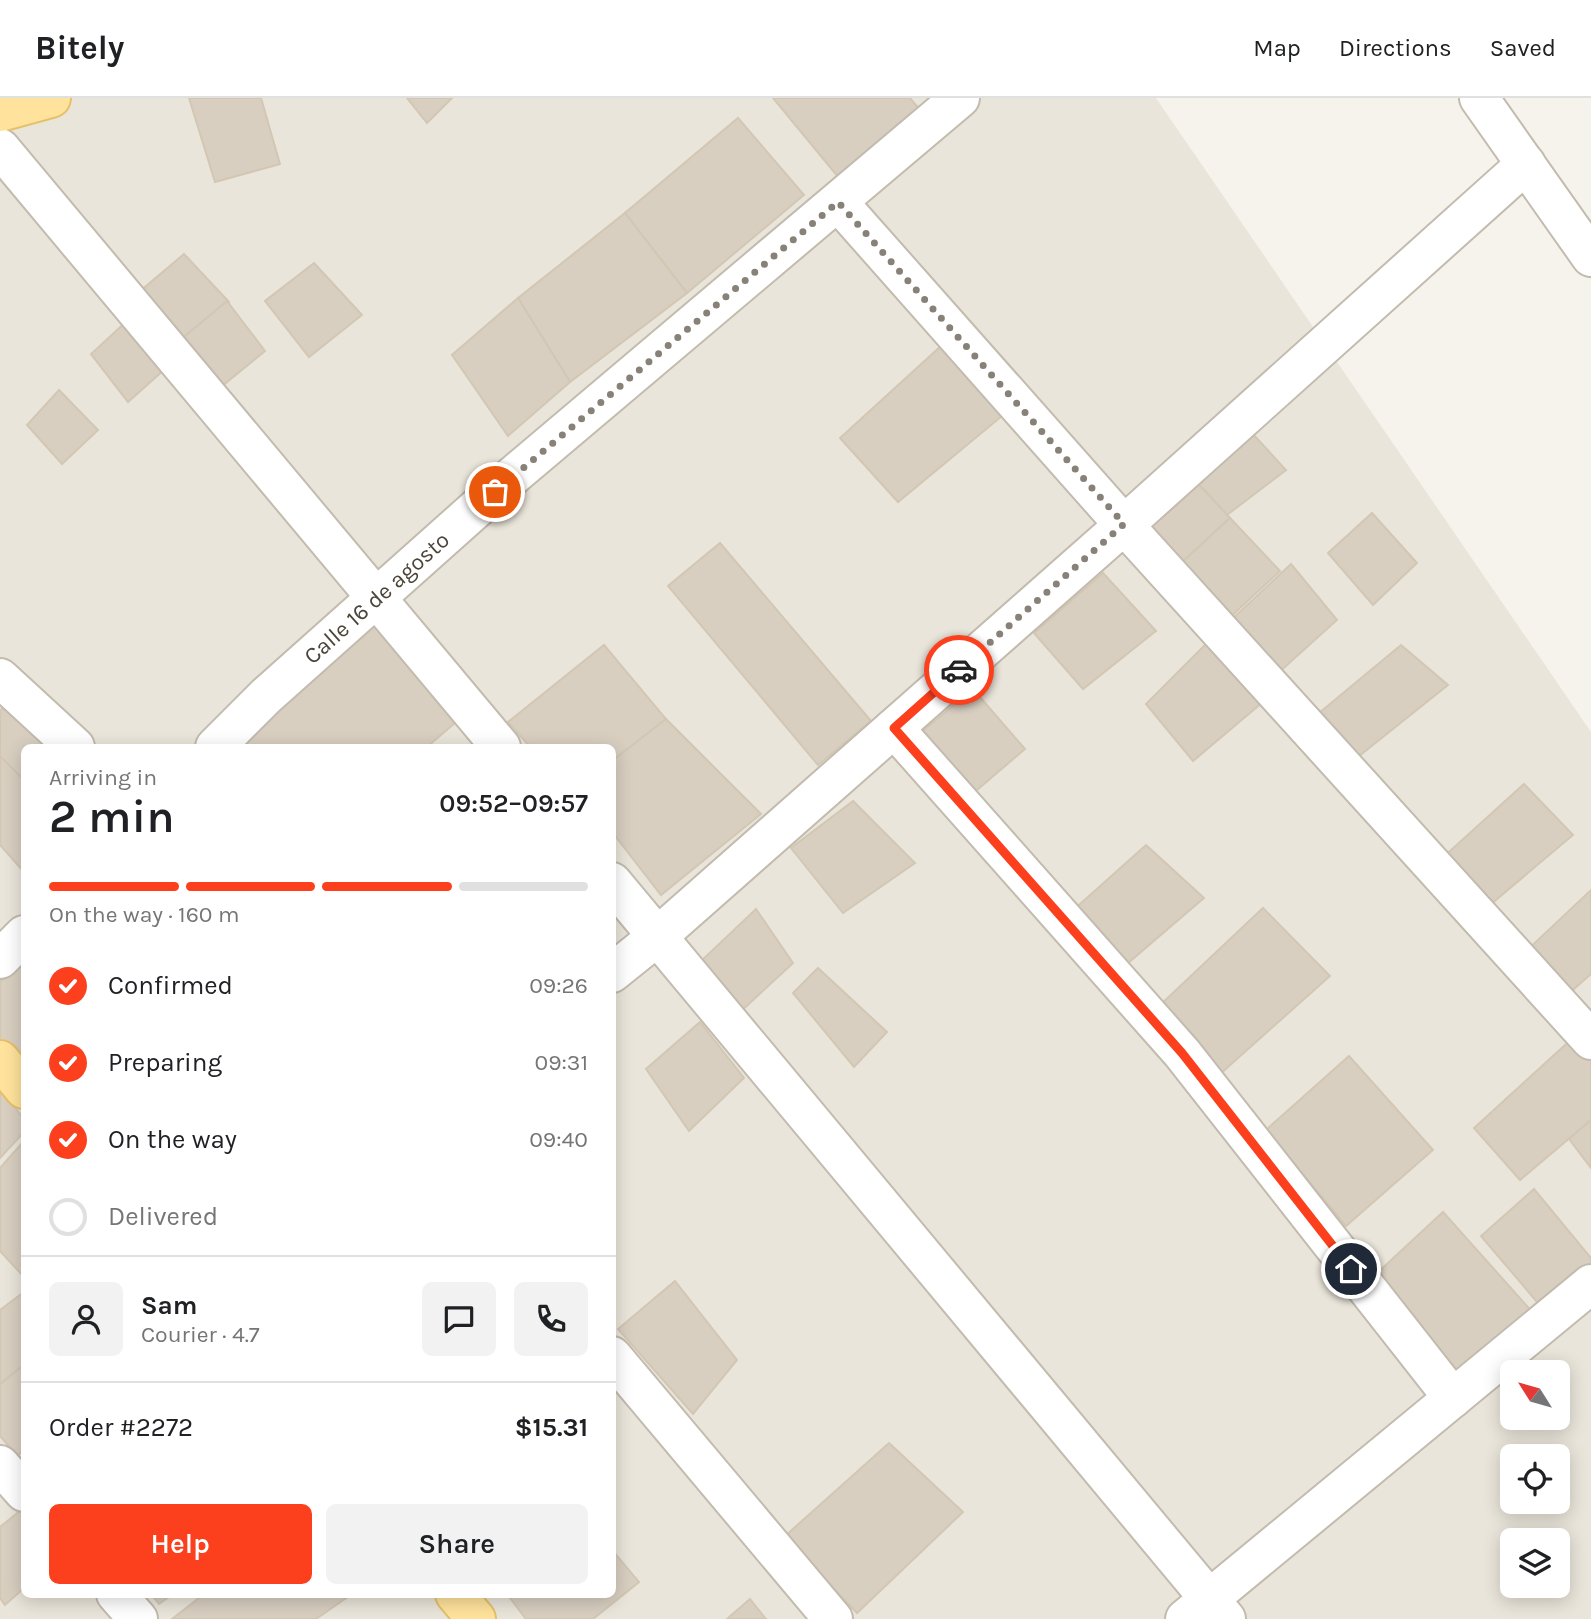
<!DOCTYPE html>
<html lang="en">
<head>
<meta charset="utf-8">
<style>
  :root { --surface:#fff; --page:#f2f2f2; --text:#202124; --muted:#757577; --line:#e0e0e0; --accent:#fc3f1d }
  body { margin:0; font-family:Karla,sans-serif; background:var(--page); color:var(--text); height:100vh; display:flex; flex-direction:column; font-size:26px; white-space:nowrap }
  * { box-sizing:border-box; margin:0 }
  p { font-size:23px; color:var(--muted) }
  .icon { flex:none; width:38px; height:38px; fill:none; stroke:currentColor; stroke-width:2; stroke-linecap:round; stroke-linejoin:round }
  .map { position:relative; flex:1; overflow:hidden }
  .panel { position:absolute; left:21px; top:646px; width:595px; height:854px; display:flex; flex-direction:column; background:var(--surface); border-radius:10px; box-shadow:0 4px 18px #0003 }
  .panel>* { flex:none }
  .needle { width:46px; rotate:307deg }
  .buttons { position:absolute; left:1500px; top:1262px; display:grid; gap:14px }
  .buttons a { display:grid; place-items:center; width:70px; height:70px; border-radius:10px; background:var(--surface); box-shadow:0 4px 18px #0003; font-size:35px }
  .pin { position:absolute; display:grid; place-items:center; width:60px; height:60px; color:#fff; margin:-30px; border:4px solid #fff; border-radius:50%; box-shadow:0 2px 7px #0007 }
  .courier { position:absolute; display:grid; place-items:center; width:70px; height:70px; margin:-35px; border:5px solid #fc3f1d; border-radius:50%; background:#fff; color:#222; box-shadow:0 2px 9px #0007 }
  .headline em { font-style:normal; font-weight:600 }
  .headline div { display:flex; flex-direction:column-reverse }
  .headline { display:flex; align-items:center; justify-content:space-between; height:119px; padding:0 28px }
  h1 { font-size:46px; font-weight:600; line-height:52px }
  .bar { display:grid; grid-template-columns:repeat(4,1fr); gap:10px 7px; align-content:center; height:84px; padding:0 28px }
  .bar i { height:9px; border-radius:5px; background:var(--line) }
  .bar .current { background:var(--accent) }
  .bar p { grid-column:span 4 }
  .line { display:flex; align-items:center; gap:18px; padding:0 28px; border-top:2px solid var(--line) }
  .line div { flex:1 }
  .round { display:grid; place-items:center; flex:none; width:74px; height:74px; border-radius:10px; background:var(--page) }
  ol { padding:0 28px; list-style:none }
  li { display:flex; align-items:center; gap:21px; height:77px }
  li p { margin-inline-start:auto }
  li .icon { padding:7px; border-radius:50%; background:var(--accent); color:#fff; stroke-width:4 }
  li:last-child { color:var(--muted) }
  li i { width:38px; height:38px; border:4px solid var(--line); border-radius:50% }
  .button { display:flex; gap:14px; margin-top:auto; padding:14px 28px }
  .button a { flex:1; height:80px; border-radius:10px; background:var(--accent); color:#fff; font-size:28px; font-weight:600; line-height:80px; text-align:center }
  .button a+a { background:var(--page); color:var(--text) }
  header { display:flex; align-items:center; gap:42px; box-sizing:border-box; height:98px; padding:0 35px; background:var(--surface); border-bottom:2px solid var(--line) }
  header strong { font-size:33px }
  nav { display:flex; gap:38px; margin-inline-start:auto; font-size:24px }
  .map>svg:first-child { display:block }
</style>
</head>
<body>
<header>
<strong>Bitely</strong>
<nav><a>Map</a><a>Directions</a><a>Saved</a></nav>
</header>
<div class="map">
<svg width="1591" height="1521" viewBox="0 0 1591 1521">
  <rect width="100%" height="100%" fill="#f6f3ec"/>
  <path fill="#eae5da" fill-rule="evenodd" d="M0,0h1156l435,634v887h-1591zM24,649h588v847h-588zM1512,1274h46v46h-46zM1512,1358h46v46h-46zM1512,1442h46v46h-46z"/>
  <g fill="#d8cfc1" stroke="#d3c7b4" stroke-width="2">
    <path d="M189,0h72l19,66 -65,18z"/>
    <path d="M407,0h45l-25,25z"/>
    <path d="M773,0h137l11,13 -82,67z"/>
    <path d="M738,20l66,77 -117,98 -62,-80z"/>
    <path d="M625,115l62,80 -117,89 -52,-84z"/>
    <path d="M184,156l45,48 -51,40 -40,-49z"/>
    <path d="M314,165l48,52 -53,42 -44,-56z"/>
    <path d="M518,200l52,84 -62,54 -56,-81z"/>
    <path d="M227,203l38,50 -49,40 -38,-49z"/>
    <path d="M129,221l37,49 -38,34 -37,-48z"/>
    <path d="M941,248l61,70 -104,86 -58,-64z"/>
    <path d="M59,292l39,40 -36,34 -35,-39z"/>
    <path d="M1251,334l35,38 -59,45 -34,-36z"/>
    <path d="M1190,377l40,43 -54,50 -40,-42z"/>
    <path d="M1372,415l45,50 -44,42 -45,-52z"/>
    <path d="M1230,420l50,53 -54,50 -48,-55z"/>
    <path d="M720,445l151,178 -53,44 -150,-179z"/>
    <path d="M1291,466l46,56 -60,54 -47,-53z"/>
    <path d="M1103,475l53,58 -73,58 -49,-56z"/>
    <path d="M375,515l87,104 -35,30h-194z"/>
    <path d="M1207,545l56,59 -70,59 -47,-57z"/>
    <path d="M604,547l62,74 -54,42v-14h-82l-22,-25z"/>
    <path d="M1401,547l47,40 -95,76 -40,-43z"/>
    <path d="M973,591l52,60 -54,46 -53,-60z"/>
    <path d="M12,600l53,49h-41v33l-24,-23v-46z"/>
    <path d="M666,621l95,95 -100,81 -49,-63v-71z"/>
    <path d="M0,658l24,24v92l-24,-27z"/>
    <path d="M1524,686l49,51 -89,75 -44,-50z"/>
    <path d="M853,703l62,62 -72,50 -52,-65z"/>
    <path d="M1146,747l58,53 -83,71 -50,-57z"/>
    <path d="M1591,792v84l-25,22 -42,-43z"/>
    <path d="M1263,810l67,68 -111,99 -60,-69z"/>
    <path d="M756,811l37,54 -55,51 -38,-52z"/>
    <path d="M24,857v118l-24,-29v-62z"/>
    <path d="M818,870l69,64 -33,35 -61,-74z"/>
    <path d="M700,924l44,56 -55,53 -43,-62z"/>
    <path d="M1575,938l16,19v65l-71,60 -46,-52z"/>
    <path d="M1349,958l84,94 -87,76 -80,-96z"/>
    <path d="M0,990l24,31v13l-24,26z"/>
    <path d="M1591,1022v48l-22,-29z"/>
    <path d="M24,1043v136l-24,-26v-83z"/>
    <path d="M1534,1091l57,69v13l-48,38 -62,-73z"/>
    <path d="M1443,1114l92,103 -80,66 -80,-106z"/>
    <path d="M675,1183l62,79 -44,54 -75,-85z"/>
    <path d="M24,1194v73l-24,19v-74z"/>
    <path d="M24,1267v85l-7,6 -17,-20v-52z"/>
    <path d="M889,1345l74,69 -106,101 -73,-76z"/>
    <path d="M21,1412l3,5v73l-19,17 -5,-7v-71z"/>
    <path d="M612,1452l27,32 -46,37h-67l-19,-25h105z"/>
    <path d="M151,1496h22l-14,10z"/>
    <path d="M204,1496h148l-36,25h-144z"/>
    <path d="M750,1501l16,20h-39z"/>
  </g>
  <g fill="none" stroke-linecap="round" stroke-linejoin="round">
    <defs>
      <g id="minor">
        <path d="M1479,0l112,159"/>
        <path d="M0,50l501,599"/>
        <path d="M838,104l286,323 402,-361"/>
        <path d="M0,580l75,69"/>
        <path d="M894,630l288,325 271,345"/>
        <path id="s1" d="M215,649l51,-51 249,-222 445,-376"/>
        <path d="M612,784l614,737"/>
        <path d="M0,861l24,-24"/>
        <path d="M612,875l46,-37 466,-411 467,515"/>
        <path d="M612,1258l221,263"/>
        <path d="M0,1367l24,27"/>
        <path d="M116,1496l22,25"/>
        <path d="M1185,1521l406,-335"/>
      </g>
      <g id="major">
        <path d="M0,14l51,-14"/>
        <path d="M0,962l24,29"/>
        <path d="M455,1496l21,25"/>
      </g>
    </defs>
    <use href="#minor" stroke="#c2bbae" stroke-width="42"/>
    <use href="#major" stroke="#e6c16a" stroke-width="42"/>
    <use href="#minor" stroke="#fff" stroke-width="38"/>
    <use href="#major" stroke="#ffe39c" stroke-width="38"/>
  </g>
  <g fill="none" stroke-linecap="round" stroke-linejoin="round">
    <path stroke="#878178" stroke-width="7" stroke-dasharray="0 12.6" d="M495,394l343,-290 286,322 -165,146"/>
    <path stroke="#fc3f1d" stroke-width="9" d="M959,572l-65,58 288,325 169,216"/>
  </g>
  <g text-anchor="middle" stroke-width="6" stroke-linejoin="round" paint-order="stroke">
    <g font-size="23" fill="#4b4439" stroke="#fff">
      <text dy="8" stroke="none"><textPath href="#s1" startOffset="220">Calle 16 de agosto</textPath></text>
    </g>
  </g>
</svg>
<div class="buttons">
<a><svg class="needle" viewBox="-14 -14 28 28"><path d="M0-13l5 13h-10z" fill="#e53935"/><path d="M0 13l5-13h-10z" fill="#757577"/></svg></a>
<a><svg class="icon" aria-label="locate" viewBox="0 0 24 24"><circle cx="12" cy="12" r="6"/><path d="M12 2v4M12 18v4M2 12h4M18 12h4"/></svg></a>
<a><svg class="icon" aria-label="layers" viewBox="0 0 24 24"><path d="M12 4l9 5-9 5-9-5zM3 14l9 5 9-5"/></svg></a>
</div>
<div class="pin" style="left:495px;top:394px;background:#ea580c"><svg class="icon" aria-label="bag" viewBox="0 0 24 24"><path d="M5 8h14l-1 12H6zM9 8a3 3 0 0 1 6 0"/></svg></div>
<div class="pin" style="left:1351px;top:1171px;background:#1f2937"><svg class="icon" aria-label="home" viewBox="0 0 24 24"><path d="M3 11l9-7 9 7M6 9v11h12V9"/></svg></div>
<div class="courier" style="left:959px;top:572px"><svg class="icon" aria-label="car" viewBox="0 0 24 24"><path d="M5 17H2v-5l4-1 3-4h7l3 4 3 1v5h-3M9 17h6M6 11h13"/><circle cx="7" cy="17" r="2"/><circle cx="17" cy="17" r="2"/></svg></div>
<section class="panel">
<div class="headline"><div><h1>2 min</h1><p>Arriving in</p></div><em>09:52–09:57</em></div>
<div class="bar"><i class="current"></i><i class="current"></i><i class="current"></i><i></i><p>On the way · 160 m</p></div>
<ol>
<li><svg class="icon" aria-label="check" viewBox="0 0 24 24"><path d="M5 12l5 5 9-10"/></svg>Confirmed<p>09:26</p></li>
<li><svg class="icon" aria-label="check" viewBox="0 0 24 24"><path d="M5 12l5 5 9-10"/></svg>Preparing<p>09:31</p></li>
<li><svg class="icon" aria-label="check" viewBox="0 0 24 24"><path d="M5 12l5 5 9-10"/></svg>On the way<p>09:40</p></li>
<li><i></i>Delivered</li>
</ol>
<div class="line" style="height:126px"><a class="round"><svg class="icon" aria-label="person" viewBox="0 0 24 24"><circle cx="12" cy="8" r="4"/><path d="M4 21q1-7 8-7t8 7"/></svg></a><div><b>Sam</b><p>Courier · 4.7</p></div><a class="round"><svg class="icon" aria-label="chat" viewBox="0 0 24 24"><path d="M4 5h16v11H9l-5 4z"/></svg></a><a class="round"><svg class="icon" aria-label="phone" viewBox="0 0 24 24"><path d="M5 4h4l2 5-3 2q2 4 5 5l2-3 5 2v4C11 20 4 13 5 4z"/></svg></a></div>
<div class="line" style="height:91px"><div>Order #2272</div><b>$15.31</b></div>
<div class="button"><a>Help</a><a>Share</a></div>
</section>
</div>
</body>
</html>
